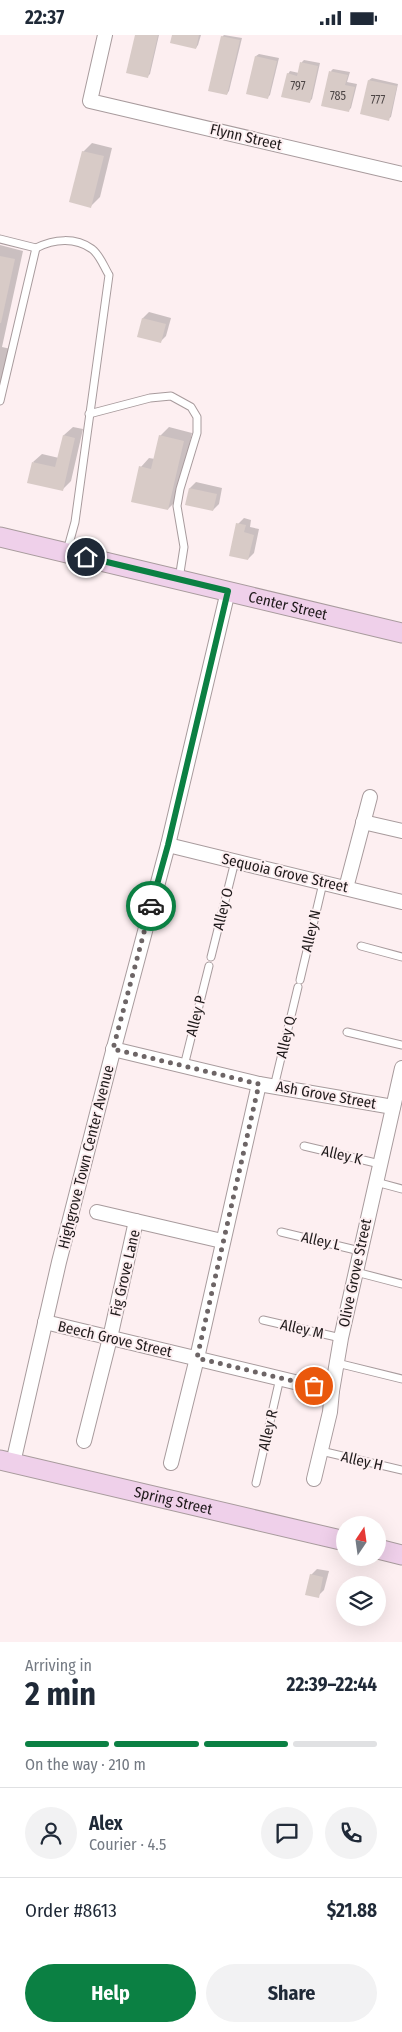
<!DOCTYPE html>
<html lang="en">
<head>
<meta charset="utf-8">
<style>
  :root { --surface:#fff; --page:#f2f2f3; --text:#1f2937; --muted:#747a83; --line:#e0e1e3; --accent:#0b8043 }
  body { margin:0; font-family:"Fira Sans Condensed",sans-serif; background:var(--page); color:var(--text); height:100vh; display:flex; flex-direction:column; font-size:19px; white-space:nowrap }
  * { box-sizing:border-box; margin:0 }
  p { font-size:16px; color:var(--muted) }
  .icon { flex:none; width:28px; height:28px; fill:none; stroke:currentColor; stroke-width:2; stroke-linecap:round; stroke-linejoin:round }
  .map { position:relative; height:1607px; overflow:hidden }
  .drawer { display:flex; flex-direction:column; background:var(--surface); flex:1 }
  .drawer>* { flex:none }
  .needle { width:32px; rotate:13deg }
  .controls { position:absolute; left:336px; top:1481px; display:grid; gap:10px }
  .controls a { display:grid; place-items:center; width:50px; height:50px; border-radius:50%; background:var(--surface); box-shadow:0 5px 20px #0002; font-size:25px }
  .pin { position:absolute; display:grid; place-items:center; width:42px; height:42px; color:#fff; margin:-21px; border:2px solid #fff; border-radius:50%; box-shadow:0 1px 5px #0007 }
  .courier { position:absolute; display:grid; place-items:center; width:50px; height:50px; margin:-25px; border:4px solid #0b8043; border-radius:50%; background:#fff; color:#222; box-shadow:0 1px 6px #0007 }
  .headline em { font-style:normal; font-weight:700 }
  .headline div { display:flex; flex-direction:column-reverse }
  .headline { display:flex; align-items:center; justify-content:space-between; height:85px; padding:0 25px }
  h1 { font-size:32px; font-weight:700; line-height:38px }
  .bar { display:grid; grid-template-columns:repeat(4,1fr); gap:8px 5px; align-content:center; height:60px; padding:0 25px }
  .bar i { height:6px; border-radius:4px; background:var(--line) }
  .bar .on { background:var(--accent) }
  .bar p { grid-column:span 4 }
  .line { display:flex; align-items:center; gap:12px; padding:0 25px; border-top:1px solid var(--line) }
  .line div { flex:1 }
  .round { display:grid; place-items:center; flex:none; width:52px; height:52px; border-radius:26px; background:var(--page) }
  .cta { display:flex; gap:10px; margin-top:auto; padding:10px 25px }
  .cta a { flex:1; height:58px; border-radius:30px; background:var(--accent); color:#fff; font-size:20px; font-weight:700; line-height:58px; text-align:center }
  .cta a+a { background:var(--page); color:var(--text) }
  .status { display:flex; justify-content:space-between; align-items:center; height:35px; padding:0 25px; background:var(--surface); direction:ltr }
  .status svg { height:14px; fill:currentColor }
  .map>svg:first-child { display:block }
</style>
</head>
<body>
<div class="status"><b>22:37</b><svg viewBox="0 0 49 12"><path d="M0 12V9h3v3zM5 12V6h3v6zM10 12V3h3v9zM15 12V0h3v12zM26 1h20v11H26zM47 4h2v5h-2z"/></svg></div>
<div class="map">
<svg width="402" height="1607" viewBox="0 0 402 1607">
  <rect width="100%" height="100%" fill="#fdeff1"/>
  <g fill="#0003">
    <path d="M136,0h23l-9,39 -2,2z"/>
    <path d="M173,0h28l-3,10 -2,3z"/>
    <path d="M224,0l18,3 -13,53 -2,3 -5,-57z"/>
    <path d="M259,19l20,4 -9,37 -2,2 -12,-41z"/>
    <path d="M304,25l16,3 -8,36 -3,3 -21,-28 2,-3 9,2 3,-11z"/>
    <path d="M333,34l17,3 -3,10 10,2 -6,24 -3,3 -17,-40z"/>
    <path d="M372,43l26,6 -7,33 -3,2 -19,-39z"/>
    <path d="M92,108l20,5 -12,49 -9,9 -8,-54z"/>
    <path d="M0,210l23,6 -21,96 9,2 -11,48z"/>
    <path d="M149,277l22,6 -5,18 -6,6 -22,-6 5,-18z"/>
    <path d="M73,392l10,2 -12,52 -9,9 -29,-28 9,-8 17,4 5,-23z"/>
    <path d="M169,392l23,6 -15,67 -9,9 -27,-42 8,-9 6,1 5,-23z"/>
    <path d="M196,447l26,6 -3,16 -6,6 -26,-6 3,-16z"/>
    <path d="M244,483l7,2 -1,7 9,2 -5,24 -6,6 -10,-35z"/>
    <path d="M317,1534l12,2 -5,19 -6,6 -7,-21z"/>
  </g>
  <g fill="#d8cbc7">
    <path d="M135,0h23l-10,43 -22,-5z"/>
    <path d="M172,0h27l-3,14 -26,-6z"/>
    <path d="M221,1l19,4 -13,55 -19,-4z"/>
    <path d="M255,21l22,5 -9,38 -22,-5z"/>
    <path d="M300,27l18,4 -8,37 -29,-6 6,-24 10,3z"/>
    <path d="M329,36l19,4 -3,10 10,2 -6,25 -28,-6z"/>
    <path d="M368,45l29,6 -8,35 -29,-7z"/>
    <path d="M82,116l22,5 -13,52 -22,-6z"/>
    <path d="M0,221l15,3 -14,64h-1z"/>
    <path d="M142,283l24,6 -5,19 -24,-6z"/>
    <path d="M63,400l12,3 -12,53 -36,-8 5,-21 23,5z"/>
    <path d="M159,400l25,6 -16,69 -37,-8 8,-36 12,3z"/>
    <path d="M189,453l28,6 -4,17 -28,-6z"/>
    <path d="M236,488l10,2 -2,7 10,3 -6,25 -19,-4z"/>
    <path d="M310,1539l13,3 -4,21 -14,-3z"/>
  </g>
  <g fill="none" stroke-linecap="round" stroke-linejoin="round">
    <defs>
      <g id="lane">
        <path d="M0,204l36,9 -36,153"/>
        <path d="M36,213c18,-9 39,-11 56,1 8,6 12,18 17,26l-34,247 -8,29"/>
        <path d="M89,379l61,-16 21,-2 20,11 6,10v16l-17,56 -3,17 7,41 -5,32"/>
        <path d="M361,911l41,11"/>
        <path d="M211,922l24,-96"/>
        <path d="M300,945l23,-97"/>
        <path d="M347,997l55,13"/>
        <path d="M184,1031l25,-100"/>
        <path d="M274,1052l24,-100"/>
        <path d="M304,1111l76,18"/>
        <path d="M376,1147l26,7"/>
        <path d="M281,1197l79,19"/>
        <path d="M356,1237l46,12"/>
        <path d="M263,1285l78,18"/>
        <path d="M337,1328l65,16"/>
        <path d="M321,1416l81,19"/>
        <path d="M256,1448l24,-105"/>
      </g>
      <g id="street">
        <path d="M105,0l-15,66 312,73"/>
        <path d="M363,787l39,9"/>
        <path d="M168,810l234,57"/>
        <path d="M346,853l24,-91"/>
        <path d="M113,1014l146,35 134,23"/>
        <path d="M97,1177l125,29"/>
        <path d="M45,1287l287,69"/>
        <path d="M84,1406l26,-103 26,-117"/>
        <path d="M13,1428l46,-201 52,-203 57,-214 60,-254"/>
        <path d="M171,1428l26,-105 62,-274"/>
        <path d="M314,1444l16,-67 2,-21 9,-53 61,-270"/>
      </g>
      <g id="secondary">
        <path id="s1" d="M0,502l402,96"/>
        <path id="s2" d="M0,1425l345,81"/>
        <path d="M378,1514l24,6"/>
      </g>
    </defs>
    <use href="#lane" stroke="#a89b9d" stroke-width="9"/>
    <use href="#street" stroke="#a89b9d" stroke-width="16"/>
    <use href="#secondary" stroke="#a89b9d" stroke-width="21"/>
    <use href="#lane" stroke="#fff" stroke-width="7"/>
    <use href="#street" stroke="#fff" stroke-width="14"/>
    <use href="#secondary" stroke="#efd0ea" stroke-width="19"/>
  </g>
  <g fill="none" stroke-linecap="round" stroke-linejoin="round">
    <path stroke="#6d6566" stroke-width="5" stroke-dasharray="0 9" d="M151,871l-38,143 146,35 -62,274 117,28"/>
    <path stroke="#0b8043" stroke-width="6" d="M86,522l142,34 -60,254 -17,61"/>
  </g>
  <g text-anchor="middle" stroke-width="4" stroke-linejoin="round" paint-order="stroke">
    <g font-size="12" fill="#4d4646">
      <text x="298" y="55">797</text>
      <text x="338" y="65">785</text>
      <text x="378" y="69">777</text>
    </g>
    <g font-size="15" fill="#1f1a1b" stroke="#fdeff1">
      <text transform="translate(246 102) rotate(13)" y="5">Flynn Street</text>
      <text dy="5" stroke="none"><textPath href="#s1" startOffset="296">Center Street</textPath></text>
      <text transform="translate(285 838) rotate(13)" y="5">Sequoia Grove Street</text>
      <text transform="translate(223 874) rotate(-76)" y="5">Alley O</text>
      <text transform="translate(311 896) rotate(-77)" y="5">Alley N</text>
      <text transform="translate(196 981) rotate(-76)" y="5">Alley P</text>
      <text transform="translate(286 1002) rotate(-77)" y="5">Alley Q</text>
      <text transform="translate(326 1060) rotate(10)" y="5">Ash Grove Street</text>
      <text transform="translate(342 1120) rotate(13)" y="5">Alley K</text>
      <text transform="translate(86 1122) rotate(-76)" y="5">Highgrove Town Center Avenue</text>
      <text transform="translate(321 1206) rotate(13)" y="5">Alley L</text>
      <text transform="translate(125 1238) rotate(-77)" y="5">Fig Grove Lane</text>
      <text transform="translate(355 1238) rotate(-78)" y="5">Olive Grove Street</text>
      <text transform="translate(302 1294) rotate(13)" y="5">Alley M</text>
      <text transform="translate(115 1304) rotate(13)" y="5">Beech Grove Street</text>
      <text transform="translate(268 1395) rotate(-77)" y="5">Alley R</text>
      <text transform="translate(362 1426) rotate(13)" y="5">Alley H</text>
      <text dy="5" stroke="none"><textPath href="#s2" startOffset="178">Spring Street</textPath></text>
    </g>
  </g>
</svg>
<div class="controls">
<a><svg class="needle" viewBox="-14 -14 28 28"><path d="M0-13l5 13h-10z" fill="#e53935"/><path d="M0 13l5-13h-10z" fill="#747a83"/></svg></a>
<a><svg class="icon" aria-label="layers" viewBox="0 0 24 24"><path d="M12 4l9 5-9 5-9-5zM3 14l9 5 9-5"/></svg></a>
</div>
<div class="pin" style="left:314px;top:1351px;background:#ea580c"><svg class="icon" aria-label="bag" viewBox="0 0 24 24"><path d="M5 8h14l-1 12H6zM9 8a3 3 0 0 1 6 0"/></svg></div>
<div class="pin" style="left:86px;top:522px;background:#1f2937"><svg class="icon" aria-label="home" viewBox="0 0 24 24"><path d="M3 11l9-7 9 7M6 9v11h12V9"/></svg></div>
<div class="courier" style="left:151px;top:871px"><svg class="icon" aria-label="car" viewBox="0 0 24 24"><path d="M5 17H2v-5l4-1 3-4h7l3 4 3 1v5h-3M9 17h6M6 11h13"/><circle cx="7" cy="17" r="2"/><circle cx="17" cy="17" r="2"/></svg></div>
</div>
<section class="drawer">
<div class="headline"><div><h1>2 min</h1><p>Arriving in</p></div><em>22:39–22:44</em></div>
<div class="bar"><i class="on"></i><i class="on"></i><i class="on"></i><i></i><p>On the way · 210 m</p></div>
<div class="line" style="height:90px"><a class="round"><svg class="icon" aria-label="person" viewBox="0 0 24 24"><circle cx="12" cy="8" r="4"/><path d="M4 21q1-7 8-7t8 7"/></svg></a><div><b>Alex</b><p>Courier · 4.5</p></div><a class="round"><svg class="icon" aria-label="chat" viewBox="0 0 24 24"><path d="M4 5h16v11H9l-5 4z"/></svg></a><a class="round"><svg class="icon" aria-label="phone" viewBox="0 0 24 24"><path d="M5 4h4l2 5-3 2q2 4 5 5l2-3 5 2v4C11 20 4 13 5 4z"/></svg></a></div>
<div class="line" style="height:65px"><div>Order #8613</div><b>$21.88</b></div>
<div class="cta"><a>Help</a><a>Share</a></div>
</section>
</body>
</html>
